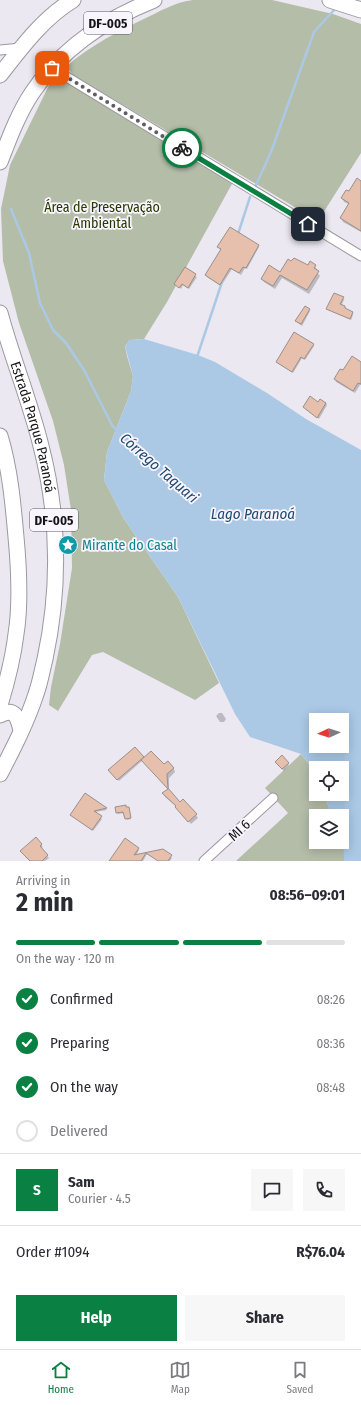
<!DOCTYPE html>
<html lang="en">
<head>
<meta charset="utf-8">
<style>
  :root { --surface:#fff; --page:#f7f7f7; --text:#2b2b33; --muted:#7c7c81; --line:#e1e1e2; --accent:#0b8043 }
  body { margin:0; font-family:"Fira Sans Condensed",sans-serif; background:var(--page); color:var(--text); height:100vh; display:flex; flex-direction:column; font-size:15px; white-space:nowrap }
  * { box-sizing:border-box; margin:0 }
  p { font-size:13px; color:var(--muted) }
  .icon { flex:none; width:22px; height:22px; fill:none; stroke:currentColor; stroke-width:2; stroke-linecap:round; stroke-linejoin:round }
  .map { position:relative; height:861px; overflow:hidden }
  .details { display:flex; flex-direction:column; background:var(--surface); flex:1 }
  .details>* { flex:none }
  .needle { width:26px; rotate:266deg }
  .fabs { position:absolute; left:309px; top:713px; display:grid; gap:8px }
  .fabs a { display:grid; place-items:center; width:40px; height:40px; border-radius:0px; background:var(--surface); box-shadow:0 2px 10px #0003; font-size:20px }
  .pin { position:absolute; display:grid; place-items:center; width:34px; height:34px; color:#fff; margin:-17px; border-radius:8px; box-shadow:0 2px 6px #0006 }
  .courier { position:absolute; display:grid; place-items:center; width:40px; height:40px; margin:-20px; border:3px solid #0b8043; border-radius:50%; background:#fff; color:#222; box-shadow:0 1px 5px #0007 }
  .summary em { font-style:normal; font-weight:700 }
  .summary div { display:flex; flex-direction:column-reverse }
  .summary { display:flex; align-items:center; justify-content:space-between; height:68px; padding:0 16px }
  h1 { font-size:26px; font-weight:700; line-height:30px }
  .bar { display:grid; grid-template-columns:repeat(4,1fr); gap:6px 4px; align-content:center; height:48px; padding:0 16px }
  .bar i { height:5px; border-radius:3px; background:var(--line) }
  .bar .active { background:var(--accent) }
  .bar p { grid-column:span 4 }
  .line { display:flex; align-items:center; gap:10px; padding:0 16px; border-top:1px solid var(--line) }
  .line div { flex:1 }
  .round { display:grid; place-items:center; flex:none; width:42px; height:42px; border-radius:0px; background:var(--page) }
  ol { padding:0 16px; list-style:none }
  li { display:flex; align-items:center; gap:12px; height:44px }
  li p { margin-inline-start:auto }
  li .icon { padding:4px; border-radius:50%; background:var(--accent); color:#fff; stroke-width:4 }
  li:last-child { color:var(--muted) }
  li i { width:22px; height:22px; border:2px solid var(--line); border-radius:50% }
  .primary-button { display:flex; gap:8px; margin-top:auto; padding:8px 16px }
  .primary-button a { flex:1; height:46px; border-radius:0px; background:var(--accent); color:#fff; font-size:16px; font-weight:700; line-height:46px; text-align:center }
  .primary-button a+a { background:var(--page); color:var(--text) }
  .dock { display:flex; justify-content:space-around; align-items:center; height:56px; border-top:1px solid var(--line); background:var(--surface); font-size:11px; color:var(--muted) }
  .dock a { display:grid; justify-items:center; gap:2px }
  .dock .active { color:var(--accent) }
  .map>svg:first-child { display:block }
</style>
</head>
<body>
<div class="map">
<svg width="361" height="861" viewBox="0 0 361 861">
  <rect width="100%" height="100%" fill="#ece8f1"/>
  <g fill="#b4bda8">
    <path d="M193,0h79l61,14 28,10v129l-43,68 -245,-146 -7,-8c24,-22 55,-37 84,-51 14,-7 27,-14 43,-16z"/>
    <path d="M51,81h22l160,101 -66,120 -23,37 -14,1 -5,6 2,10 6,20 -2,15 -24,61 -3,28 20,39 54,78 41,86 -24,17 -92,-48 -11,3 -34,56 -9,-6 2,-18 9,-43 12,-76 -1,-58 -7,-45 -11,-44 -34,-98 -16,-62 -2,-52 9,-44z"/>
    <path d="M301,754l15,19v21h8l8,22h-16v26l26,-1 2,5v15h-108l52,-48 -23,-25z"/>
  </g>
  <path fill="#abc9e5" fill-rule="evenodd" d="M144,339l54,16 17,7 52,31 39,26 55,31v411h-17c0,-15 -2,-30 -2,-45h-10l-8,-22h18v-26h-26v5l-15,-19 -51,-17 -15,-23 -57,-117 -54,-78 -20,-39 3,-28 24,-61 2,-15 -8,-30 5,-6zM316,720h26v26h-26z"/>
  <g fill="#0003">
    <path d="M361,182v50l-18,-10 -2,-4 8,-14 -5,-2 -2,-4z"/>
    <path d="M258,245l1,2 -12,22 -2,-1 -4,7 -9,-6 -11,17 -14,-9 -1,-2 15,-25 -3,-3z"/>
    <path d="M308,266h7l2,4 -1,1 4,5 -11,18 -27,-16 -7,11 -11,-7 -2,-3z"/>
    <path d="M185,269l12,8 -8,12 -6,-4 -2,4 -6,-5z"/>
    <path d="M343,298l1,2 -3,6 11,7 1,2 -2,5 -22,-10 -1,-2z"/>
    <path d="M309,310l1,1 -8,15 -4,-3 -1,-2z"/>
    <path d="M313,344l1,2 -9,14 -3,-2 -9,15 -16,-11z"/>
    <path d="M361,363v22h-1l-5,8 -19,-11 -1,-3 8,-7z"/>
    <path d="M319,403h7l1,2 -8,14 -14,-10z"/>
    <path d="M219,713h3l4,6 -2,3h-4l-4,-6z"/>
    <path d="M143,757l1,2 20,7 4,-4 6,7 1,3 -6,6v13l11,12 16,12 2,3 -7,6 -15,-18 -11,-9 -1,-4 4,-4 -25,-29 -24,21 -8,-9z"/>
    <path d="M282,757l7,8 -5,6 -7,-7z"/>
    <path d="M85,795l22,15 -12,2 7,7 -9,12 -22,-16z"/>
    <path d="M126,808l3,2 2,9 -4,1 -2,-7 -7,1 -1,-1z"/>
    <path d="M36,838l7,9 -2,1 8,10 -4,3h-15z"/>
    <path d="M138,849l1,1 -3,6 26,-6 10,8 -2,3h-12l-11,-7 -4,7h-32z"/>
  </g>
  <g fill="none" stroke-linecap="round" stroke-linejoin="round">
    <g stroke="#abc9e5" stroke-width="2.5">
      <path d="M256,185l15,-33 43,-120 21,-23"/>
      <path d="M11,209l18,44 11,50 13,27 13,13 18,27 28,55 6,8"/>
      <path d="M238,234l12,-37"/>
      <path d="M197,357l26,-78"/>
    </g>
  </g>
  <g fill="#e6c0ac" stroke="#99908c">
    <path d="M357,178l4,3v50l-21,-13 9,-15 -8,-5 5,-8 3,1z"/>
    <path d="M230,227l29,18 -13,23 -3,-1 -4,6 -9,-5 -10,17 -15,-10 16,-26 -4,-2z"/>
    <path d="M294,258l14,7 2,-4 6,4 -2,3 5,3 -12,19 -27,-15 -7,11 -12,-7 8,-14 11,7 8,-13 3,2z"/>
    <path d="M185,267l11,7 -8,14 -6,-4 -3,4 -5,-4z"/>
    <path d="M334,293l10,4 -4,7 5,2v2l8,4 -3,7 -24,-10z"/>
    <path d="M305,306l5,3 -9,15 -6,-3z"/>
    <path d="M294,332l20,12 -10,15 -3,-2 -9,15 -16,-10z"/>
    <path d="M352,356l9,6v22l-3,-1 -5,8 -19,-12 6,-10 3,1z"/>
    <path d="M310,396l8,6 2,-3 6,4 -9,15 -14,-11z"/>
    <path d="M135,747l9,10 -27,23 -9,-10z"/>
    <path d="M151,751l13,13 4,-3 6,7 -7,6 1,14 12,14 3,-3 14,15 -9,8 -13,-15 1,-1 -14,-13 6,-4 -27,-29z"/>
    <path d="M282,755l7,8 -7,6 -7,-7z"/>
    <path d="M85,793l22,15 -13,3 8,5 -10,14 -22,-15z"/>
    <path d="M126,805v2h3l2,11 -6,1 -2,-7 -7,1 -1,-6z"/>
    <path d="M36,837l6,7 -2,2 8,9 -6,6h-12l-10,-10z"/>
    <path d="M125,838l14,10 -5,7 29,-6 9,6 -4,6h-10l-12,-8 -5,8h-32z"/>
  </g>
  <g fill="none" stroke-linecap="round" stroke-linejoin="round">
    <defs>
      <g id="street">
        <path d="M0,50l21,-2"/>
        <path d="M52,68l309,188"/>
        <path d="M204,861l69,-63"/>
      </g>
      <g id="primary">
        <path d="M330,0l31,10"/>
        <path d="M0,75c21,-27 43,-57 73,-75"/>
        <path d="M0,162c9,-23 18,-48 32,-69 29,-44 74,-74 122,-93"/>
        <path id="s1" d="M0,313c12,45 30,88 41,133 18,70 19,143 4,213 -3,12 -5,24 -9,35 -9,28 -23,55 -36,80"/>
        <path d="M0,436c10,33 13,67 16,101 3,32 5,66 0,97 -3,25 -9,48 -16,71"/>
        <path d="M0,715c15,-8 18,3 21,15"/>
      </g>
    </defs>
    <use href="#street" stroke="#9b98a0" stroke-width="11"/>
    <use href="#primary" stroke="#9b98a0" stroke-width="17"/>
    <use href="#street" stroke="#fff" stroke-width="9"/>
    <use href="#primary" stroke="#fff" stroke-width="15"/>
  </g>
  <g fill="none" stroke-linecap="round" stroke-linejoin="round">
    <path stroke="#615e63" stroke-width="4" stroke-dasharray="0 7.2" d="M52,68l130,80"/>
    <path stroke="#0b8043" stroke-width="5" d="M182,148l126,76"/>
  </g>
  <defs>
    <symbol id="sight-disc" viewBox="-11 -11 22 22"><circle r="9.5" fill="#0f9aa8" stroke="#f9f5fe"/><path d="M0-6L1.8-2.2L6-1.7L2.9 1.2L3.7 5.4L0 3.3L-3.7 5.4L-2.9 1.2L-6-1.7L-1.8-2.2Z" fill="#fff"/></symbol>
  </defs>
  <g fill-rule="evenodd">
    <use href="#sight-disc" x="57" y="534" width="22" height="22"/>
  </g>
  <g text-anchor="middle" stroke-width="3.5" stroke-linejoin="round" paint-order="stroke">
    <g fill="#f9f5fe" stroke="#5a585c" stroke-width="1">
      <rect x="84" y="12" width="48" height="22" rx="3"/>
      <rect x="30" y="509" width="48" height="22" rx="3"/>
    </g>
    <g font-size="13" font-weight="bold" fill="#161417">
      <text x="108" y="28">DF-005</text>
      <text x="54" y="525">DF-005</text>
    </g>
    <g font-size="14" fill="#273800" stroke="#f9f5fe">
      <text x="102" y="212">Área de Preservação<tspan x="102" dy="16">Ambiental</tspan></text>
    </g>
    <g font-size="14" fill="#161417" stroke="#f9f5fe">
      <text dy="5" stroke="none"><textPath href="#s1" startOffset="119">Estrada Parque Paranoá</textPath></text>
      <text transform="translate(239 830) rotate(-43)" y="5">MI 6</text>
    </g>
    <g font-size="14" fill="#0d838f" stroke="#f9f5fe" text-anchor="start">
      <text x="82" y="550">Mirante do Casal</text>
    </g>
    <g font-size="15" font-style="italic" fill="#1b496f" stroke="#f9f5fe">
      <text transform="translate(159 468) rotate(41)" y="5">Córrego Taquari</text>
      <text x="253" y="519">Lago Paranoá</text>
    </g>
  </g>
</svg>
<div class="fabs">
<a><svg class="needle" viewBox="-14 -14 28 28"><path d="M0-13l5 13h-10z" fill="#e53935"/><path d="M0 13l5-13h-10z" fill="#7c7c81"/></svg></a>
<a><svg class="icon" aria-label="locate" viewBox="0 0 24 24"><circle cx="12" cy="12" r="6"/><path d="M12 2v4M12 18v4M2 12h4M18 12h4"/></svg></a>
<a><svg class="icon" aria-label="layers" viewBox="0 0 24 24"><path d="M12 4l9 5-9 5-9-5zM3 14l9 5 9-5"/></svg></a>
</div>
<div class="pin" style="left:52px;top:68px;background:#ea580c"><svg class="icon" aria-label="bag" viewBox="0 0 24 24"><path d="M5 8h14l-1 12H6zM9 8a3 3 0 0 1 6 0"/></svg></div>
<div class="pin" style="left:308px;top:224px;background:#1f2937"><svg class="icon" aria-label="home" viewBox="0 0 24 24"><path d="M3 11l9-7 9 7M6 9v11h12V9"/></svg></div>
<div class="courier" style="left:182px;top:148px"><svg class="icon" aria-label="bike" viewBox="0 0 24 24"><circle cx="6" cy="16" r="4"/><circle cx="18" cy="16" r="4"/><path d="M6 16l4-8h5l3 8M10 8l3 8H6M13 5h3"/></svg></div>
</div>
<section class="details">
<div class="summary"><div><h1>2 min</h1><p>Arriving in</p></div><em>08:56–09:01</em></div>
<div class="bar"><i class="active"></i><i class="active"></i><i class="active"></i><i></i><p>On the way · 120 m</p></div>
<ol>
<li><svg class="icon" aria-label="check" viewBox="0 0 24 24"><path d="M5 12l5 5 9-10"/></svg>Confirmed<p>08:26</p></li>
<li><svg class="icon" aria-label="check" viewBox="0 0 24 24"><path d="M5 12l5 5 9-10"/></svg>Preparing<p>08:36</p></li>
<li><svg class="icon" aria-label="check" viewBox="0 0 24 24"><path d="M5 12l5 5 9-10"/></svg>On the way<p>08:48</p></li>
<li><i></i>Delivered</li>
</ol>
<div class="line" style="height:72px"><b class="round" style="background:var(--accent);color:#fff">S</b><div><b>Sam</b><p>Courier · 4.5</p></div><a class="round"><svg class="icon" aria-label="chat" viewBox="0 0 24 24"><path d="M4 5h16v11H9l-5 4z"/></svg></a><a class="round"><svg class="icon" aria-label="phone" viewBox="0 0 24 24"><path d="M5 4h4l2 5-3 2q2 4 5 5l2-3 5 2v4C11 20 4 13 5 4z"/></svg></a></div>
<div class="line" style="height:52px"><div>Order #1094</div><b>R$76.04</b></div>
<div class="primary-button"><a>Help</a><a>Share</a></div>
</section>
<nav class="dock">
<a class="active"><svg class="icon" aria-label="home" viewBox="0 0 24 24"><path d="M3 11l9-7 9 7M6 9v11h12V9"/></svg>Home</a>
<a><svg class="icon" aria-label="map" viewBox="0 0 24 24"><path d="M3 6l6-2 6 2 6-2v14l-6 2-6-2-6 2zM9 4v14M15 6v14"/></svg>Map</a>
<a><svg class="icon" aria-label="saved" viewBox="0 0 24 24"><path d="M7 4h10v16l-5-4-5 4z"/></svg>Saved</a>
</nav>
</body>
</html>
